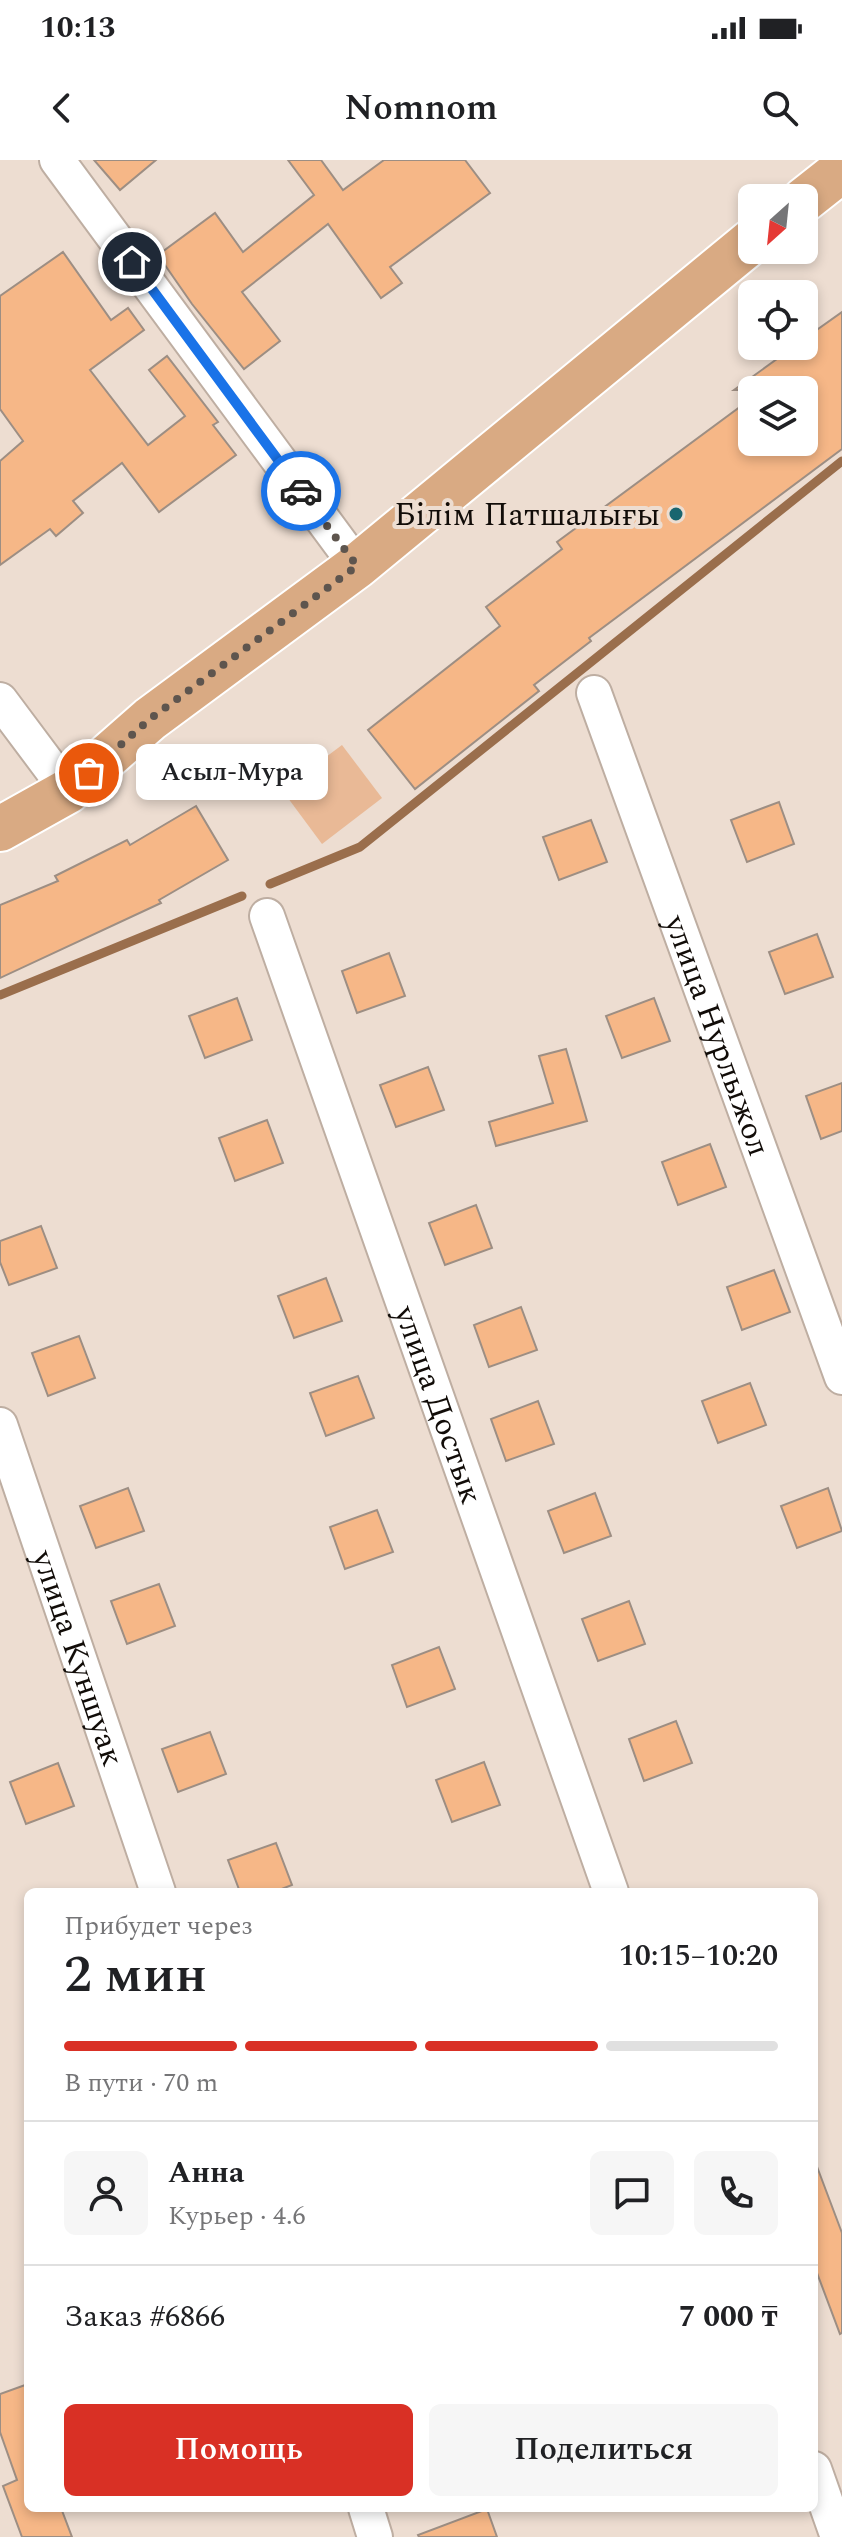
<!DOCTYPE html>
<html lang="ru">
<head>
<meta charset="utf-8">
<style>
  :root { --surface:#fff; --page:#f6f6f6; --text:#202124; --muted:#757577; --line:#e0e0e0; --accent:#d93025 }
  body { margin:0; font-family:Spectral,serif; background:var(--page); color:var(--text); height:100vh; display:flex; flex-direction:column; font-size:30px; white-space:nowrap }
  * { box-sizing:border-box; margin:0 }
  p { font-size:26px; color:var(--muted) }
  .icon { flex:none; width:44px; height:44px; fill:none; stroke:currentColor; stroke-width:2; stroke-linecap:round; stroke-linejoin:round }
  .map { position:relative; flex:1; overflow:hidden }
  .drawer { position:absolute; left:24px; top:1728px; width:794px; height:624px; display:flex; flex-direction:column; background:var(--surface); border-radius:12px; box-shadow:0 4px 12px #0003 }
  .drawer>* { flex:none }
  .needle { width:52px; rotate:207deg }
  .controls { position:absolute; left:738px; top:24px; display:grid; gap:16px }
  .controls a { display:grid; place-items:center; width:80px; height:80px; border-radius:12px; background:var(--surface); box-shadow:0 4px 12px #0003; font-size:40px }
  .pin { position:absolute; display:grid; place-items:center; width:68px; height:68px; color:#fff; margin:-34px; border:4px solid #fff; border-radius:50%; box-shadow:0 2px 8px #0007 }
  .courier { position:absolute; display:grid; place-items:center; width:80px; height:80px; margin:-40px; border:6px solid #1a73e8; border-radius:50%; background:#fff; color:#222; box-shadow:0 2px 10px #0007 }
  .bubble { position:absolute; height:56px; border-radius:12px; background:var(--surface); box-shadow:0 4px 12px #0003; font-size:26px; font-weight:600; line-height:56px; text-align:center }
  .summary em { font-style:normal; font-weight:600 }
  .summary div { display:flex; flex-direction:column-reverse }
  .summary { display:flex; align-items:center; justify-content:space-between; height:136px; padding:0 40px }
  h1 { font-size:52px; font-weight:600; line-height:60px }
  .bar { display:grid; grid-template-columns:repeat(4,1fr); gap:12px 8px; align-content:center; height:96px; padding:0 40px }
  .bar i { height:10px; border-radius:6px; background:var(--line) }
  .bar .selected { background:var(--accent) }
  .bar p { grid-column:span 4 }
  .line { display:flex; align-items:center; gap:20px; padding:0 40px; border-top:2px solid var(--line) }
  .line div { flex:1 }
  .round { display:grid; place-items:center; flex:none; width:84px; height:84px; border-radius:12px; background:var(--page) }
  .cta { display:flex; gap:16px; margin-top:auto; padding:16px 40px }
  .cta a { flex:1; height:92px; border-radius:12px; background:var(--accent); color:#fff; font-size:32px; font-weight:600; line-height:92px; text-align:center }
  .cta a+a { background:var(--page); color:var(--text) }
  .status { display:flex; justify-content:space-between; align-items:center; height:56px; padding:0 40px; background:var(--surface); direction:ltr }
  .status svg { height:22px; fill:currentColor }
  header { display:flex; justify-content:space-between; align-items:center; height:104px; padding:0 40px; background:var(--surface); font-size:36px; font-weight:600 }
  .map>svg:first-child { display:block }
</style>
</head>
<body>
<div class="status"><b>10:13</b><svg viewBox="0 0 49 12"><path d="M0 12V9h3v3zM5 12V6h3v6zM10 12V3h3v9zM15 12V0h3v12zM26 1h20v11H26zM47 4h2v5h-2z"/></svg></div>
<header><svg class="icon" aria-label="back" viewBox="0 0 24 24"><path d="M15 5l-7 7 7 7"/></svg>Nomnom<svg class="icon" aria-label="search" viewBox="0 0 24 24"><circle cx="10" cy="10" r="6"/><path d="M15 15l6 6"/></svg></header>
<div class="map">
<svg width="842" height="2377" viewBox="0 0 842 2377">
  <rect width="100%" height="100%" fill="#edddd1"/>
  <path fill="#e9b996" d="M342,585l40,53 -60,46 -40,-54z"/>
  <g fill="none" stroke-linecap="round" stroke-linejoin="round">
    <g stroke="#9a6e4c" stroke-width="9">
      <path d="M270,724l90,-37 482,-386"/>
      <path d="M0,835l242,-99"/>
    </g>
  </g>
  <g fill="#f6b787" stroke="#9d8e83" stroke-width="2">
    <path d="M94,0h62l-36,30z"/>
    <path d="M288,0h33l22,30 41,-30h81l25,33 -100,74 12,16 -21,15 -53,-74 -86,68 38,49 -36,28 -52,-65 -34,-49 57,-42 28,39 71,-57z"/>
    <path d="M63,92l48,68 17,-12 16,22 -54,40 58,75 37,-29 -36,-46 18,-14 51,66 -5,3 23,30 -77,57 -37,-49 -49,38 10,12 -27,23 -6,-7 -50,36v-104l23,-20 -23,-32v-113z"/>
    <path d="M842,152v137l-253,189 2,3 -57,44 5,6 -124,98 -47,-59 132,-104 -14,-19 76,-58 -5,-7 195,-144v44h52v-52h-70l61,-44h9v-7z"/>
    <path d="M779,642l15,42 -47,18 -16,-42z"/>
    <path d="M196,646l32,54 -69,40 2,3 -161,75v-73l58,-24 -3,-5 72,-36 3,5z"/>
    <path d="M591,660l16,42 -48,18 -16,-43z"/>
    <path d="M817,774l16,43 -48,17 -16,-42z"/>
    <path d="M389,793l16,43 -48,17 -15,-42z"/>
    <path d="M237,838l15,42 -47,18 -16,-42z"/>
    <path d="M654,838l16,43 -48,17 -16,-42z"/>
    <path d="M566,889l21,72 -91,25 -7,-24 64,-19 -14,-47z"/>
    <path d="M428,907l16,43 -48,17 -16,-42z"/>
    <path d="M842,923v48l-21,8 -15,-43z"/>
    <path d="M267,960l16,43 -48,18 -16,-43z"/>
    <path d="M710,984l16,43 -48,18 -16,-43z"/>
    <path d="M476,1045l16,43 -47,17 -16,-42z"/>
    <path d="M41,1066l16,42 -48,17 -9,-23v-21z"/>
    <path d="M774,1110l16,42 -48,18 -15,-43z"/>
    <path d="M326,1118l16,43 -48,17 -16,-42z"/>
    <path d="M521,1147l16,43 -48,17 -15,-42z"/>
    <path d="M79,1176l16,42 -47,18 -16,-43z"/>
    <path d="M358,1216l16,42 -48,18 -16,-43z"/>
    <path d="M750,1223l16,42 -48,18 -16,-42z"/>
    <path d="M538,1241l16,43 -48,17 -15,-42z"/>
    <path d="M128,1328l16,43 -48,17 -16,-42z"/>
    <path d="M828,1328l14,43 -45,17 -16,-42z"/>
    <path d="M595,1333l16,43 -47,17 -16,-42z"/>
    <path d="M377,1350l16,42 -48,17 -15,-42z"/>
    <path d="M159,1424l16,42 -48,18 -16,-43z"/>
    <path d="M629,1441l16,43 -47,17 -16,-42z"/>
    <path d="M439,1487l16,42 -48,18 -15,-42z"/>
    <path d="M676,1561l16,42 -48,18 -15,-42z"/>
    <path d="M210,1572l16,42 -48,18 -16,-43z"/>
    <path d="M484,1602l16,43 -48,17 -16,-42z"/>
    <path d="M58,1603l16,43 -48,18 -16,-42z"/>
    <path d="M276,1683l16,42 -18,7h-34l-12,-32z"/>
    <path d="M816,2004l26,69v100l-2,1 -26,-69v-100z"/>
    <path d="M28,2224v124h33l11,29h-50l-19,-51 14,-6 -17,-48v-38z"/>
    <path d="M487,2349l10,28h-78l-1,-2z"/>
  </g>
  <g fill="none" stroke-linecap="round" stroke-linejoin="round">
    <defs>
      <g id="minor">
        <path d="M57,0l300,406"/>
        <path id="s1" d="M594,533l248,684"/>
        <path d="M0,540l68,91"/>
        <path id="s2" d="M267,756l344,976"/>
        <path id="s3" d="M0,1265l158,467"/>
        <path d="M814,2309l24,68"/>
        <path d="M366,2348l9,29"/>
      </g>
      <g id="major">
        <path d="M804,40l38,-30"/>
        <path d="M0,669l68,-38 82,-72 207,-153 395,-325"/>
      </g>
    </defs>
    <use href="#minor" stroke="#beaea2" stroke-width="38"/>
    <use href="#major" stroke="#fff" stroke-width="48"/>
    <use href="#minor" stroke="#fff" stroke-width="34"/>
    <use href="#major" stroke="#d9aa83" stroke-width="44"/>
  </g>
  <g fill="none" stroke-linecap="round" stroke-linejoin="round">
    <path stroke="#5e554e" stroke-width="8" stroke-dasharray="0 14.4" d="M89,613l61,-54 207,-153 -56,-75"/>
    <path stroke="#1a73e8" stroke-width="10" d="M132,102l169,229"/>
  </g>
  <circle fill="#19656f" stroke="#edddd1" stroke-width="3" cx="676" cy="354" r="8"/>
  <g text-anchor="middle" stroke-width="8" stroke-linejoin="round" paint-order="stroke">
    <g font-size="32" fill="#110c08" stroke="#edddd1" text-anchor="end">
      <text x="660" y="365">Білім Патшалығы</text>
    </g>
    <g font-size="32" fill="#110c08" stroke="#edddd1">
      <text dy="11" stroke="none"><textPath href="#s1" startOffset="364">улица Нурлыжол</textPath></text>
      <text dy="11" stroke="none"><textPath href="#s2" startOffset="518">улица Достык</textPath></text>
      <text dy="11" stroke="none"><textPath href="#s3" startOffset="246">улица Куншуак</textPath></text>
    </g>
  </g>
</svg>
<div class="controls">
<a><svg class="needle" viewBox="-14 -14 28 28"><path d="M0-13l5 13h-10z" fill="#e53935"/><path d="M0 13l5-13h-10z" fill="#757577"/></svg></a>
<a><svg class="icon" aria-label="locate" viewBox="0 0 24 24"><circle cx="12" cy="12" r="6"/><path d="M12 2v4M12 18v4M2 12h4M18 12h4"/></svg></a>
<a><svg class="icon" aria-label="layers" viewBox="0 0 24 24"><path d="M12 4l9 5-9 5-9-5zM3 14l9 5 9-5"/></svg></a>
</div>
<div class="pin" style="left:89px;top:613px;background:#ea580c"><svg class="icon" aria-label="bag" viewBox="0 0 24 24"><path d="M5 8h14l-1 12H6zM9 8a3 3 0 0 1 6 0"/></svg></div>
<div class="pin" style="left:132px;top:102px;background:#1f2937"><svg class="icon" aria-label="home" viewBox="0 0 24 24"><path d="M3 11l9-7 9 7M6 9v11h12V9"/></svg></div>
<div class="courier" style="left:301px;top:331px"><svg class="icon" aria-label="car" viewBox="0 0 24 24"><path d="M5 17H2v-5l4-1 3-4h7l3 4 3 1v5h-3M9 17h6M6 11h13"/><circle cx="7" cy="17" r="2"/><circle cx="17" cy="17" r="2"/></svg></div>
<div class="bubble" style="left:136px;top:584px;width:192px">Асыл-Мура</div>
<section class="drawer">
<div class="summary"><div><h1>2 мин</h1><p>Прибудет через</p></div><em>10:15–10:20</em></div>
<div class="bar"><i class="selected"></i><i class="selected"></i><i class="selected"></i><i></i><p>В пути · 70 m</p></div>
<div class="line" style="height:144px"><a class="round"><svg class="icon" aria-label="person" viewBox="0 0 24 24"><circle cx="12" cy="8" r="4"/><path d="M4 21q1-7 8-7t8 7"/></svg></a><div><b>Анна</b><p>Курьер · 4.6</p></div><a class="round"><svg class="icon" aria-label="chat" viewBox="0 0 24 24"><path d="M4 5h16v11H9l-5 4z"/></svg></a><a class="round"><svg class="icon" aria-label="phone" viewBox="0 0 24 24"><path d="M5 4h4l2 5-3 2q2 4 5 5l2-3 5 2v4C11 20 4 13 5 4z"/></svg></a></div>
<div class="line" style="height:104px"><div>Заказ #6866</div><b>7 000 ₸</b></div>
<div class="cta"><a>Помощь</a><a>Поделиться</a></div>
</section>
</div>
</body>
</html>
